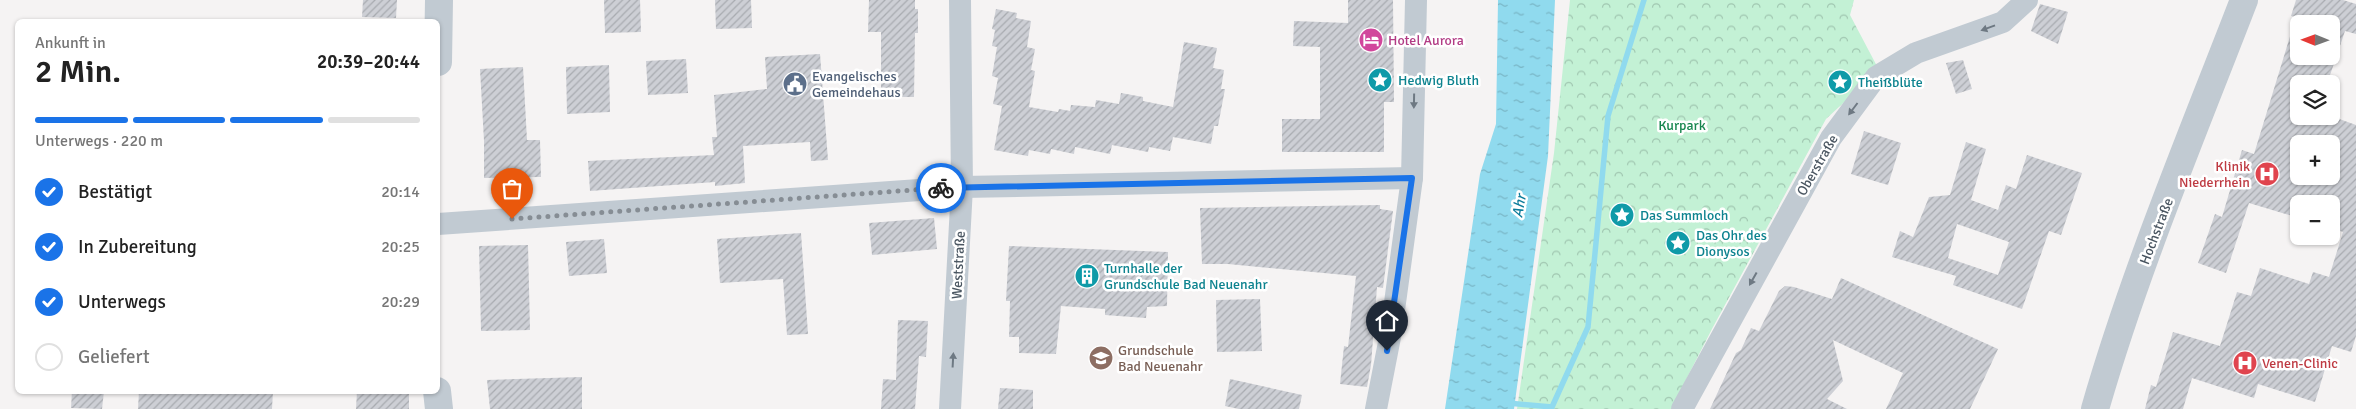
<!DOCTYPE html>
<html lang="de">
<head>
<meta charset="utf-8">
<style>
  :root { --surface:#fff; --page:#f6f6f6; --text:#222; --muted:#767676; --line:#e0e0e0; --accent:#1a73e8 }
  body { margin:0; font-family:Signika,sans-serif; background:var(--page); color:var(--text); height:100vh; display:flex; flex-direction:column; font-size:19px; white-space:nowrap }
  * { box-sizing:border-box; margin:0 }
  p { font-size:16px; color:var(--muted) }
  .icon { flex:none; width:28px; height:28px; fill:none; stroke:currentColor; stroke-width:2; stroke-linecap:round; stroke-linejoin:round }
  .map { position:relative; flex:1; overflow:hidden }
  .drawer { position:absolute; left:15px; top:19px; width:425px; height:375px; display:flex; flex-direction:column; background:var(--surface); border-radius:8px; box-shadow:0 1px 4px #0004 }
  .drawer>* { flex:none }
  .needle { width:32px; rotate:271deg }
  .controls { position:absolute; left:2290px; top:15px; display:grid; gap:10px }
  .controls a { display:grid; place-items:center; width:50px; height:50px; border-radius:8px; background:var(--surface); box-shadow:0 1px 4px #0004; font-size:25px }
  .pin { position:absolute; display:grid; place-items:center; width:42px; height:42px; color:#fff; margin:-51px -21px; border-radius:50% 50% 50% 0; rotate:-45deg; box-shadow:0 0 5px #0007 }
  .pin .icon { rotate:45deg }
  .courier { position:absolute; display:grid; place-items:center; width:50px; height:50px; margin:-25px; border:4px solid #1a73e8; border-radius:50%; background:#fff; color:#222; box-shadow:0 1px 6px #0007 }
  .summary em { font-style:normal; font-weight:600 }
  .summary div { display:flex; flex-direction:column-reverse }
  .summary { display:flex; align-items:center; justify-content:space-between; height:85px; padding:0 20px }
  h1 { font-size:32px; font-weight:600; line-height:38px }
  .bar { display:grid; grid-template-columns:repeat(4,1fr); gap:8px 5px; align-content:center; height:60px; padding:0 20px }
  .bar i { height:6px; border-radius:4px; background:var(--line) }
  .bar .selected { background:var(--accent) }
  .bar p { grid-column:span 4 }
  ol { padding:0 20px; list-style:none }
  li { display:flex; align-items:center; gap:15px; height:55px }
  li p { margin-inline-start:auto }
  li .icon { padding:5px; border-radius:50%; background:var(--accent); color:#fff; stroke-width:4 }
  li:last-child { color:var(--muted) }
  li i { width:28px; height:28px; border:2px solid var(--line); border-radius:50% }
  .map>svg:first-child { display:block }
</style>
</head>
<body>
<div class="map">
<svg width="2356" height="409" viewBox="0 0 2356 409">
  <defs>
    <pattern id="park-crowns" width="20" height="18" patternUnits="userSpaceOnUse" patternTransform="scale(1.25)"><rect width="20" height="18" fill="#c3f1d5"/><path d="M2 6a3 3 0 1 1 6 0M12 15a3 3 0 1 1 6 0" fill="none" stroke="#a0c6b0"/></pattern>
    <pattern id="water-ripples" width="26" height="14" patternUnits="userSpaceOnUse" patternTransform="scale(1.25)"><rect width="26" height="14" fill="#90daee"/><path d="M2 4q2-2 4 0t4 0M15 11q2-2 4 0t4 0" fill="none" stroke="#78b4c4"/></pattern>
    <pattern id="building-hatch" width="6" height="6" patternUnits="userSpaceOnUse" patternTransform="scale(1.25)"><rect width="6" height="6" fill="#cdcfd5"/><path d="M-1 1l2-2M0 6l6-6M5 7l2-2" fill="none" stroke="#a8abb0"/></pattern>
  </defs>
  <rect width="100%" height="100%" fill="#f5f3f3"/>
  <path fill="url(#park-crowns)" d="M1570,0h284l-4,15 29,55 -53,49 -113,208 -42,82h-154l37,-256z"/>
  <path fill="url(#water-ripples)" d="M1498,0h57l-7,156 -34,253h-69l35,-235 16,-50z"/>
  <g fill="none" stroke-linecap="round" stroke-linejoin="round">
    <path stroke="#90daee" stroke-width="5.5" d="M1508,403l44,4 36,-80 20,-211 36,-116"/>
  </g>
  <g fill="url(#building-hatch)" fill-rule="evenodd">
    <path d="M363,0h34l-1,18 -34,-1z"/>
    <path d="M604,0h36l1,32 -36,1z"/>
    <path d="M715,0h36l1,28 -36,1z"/>
    <path d="M869,0h46v9h3v24h-3l-1,64h-33v-65h-13z"/>
    <path d="M1348,0h45l1,102h-10v50h-102v-33h38v-72l-27,-1 1,-25 54,2z"/>
    <path d="M2296,0h47l13,4v30l-11,-3 -18,53h-28v32h32l25,9v211l-5,16 -19,-6 -17,56 -57,-18 -4,14 -62,-20 -9,31h-38l6,-24 5,2 17,-55 47,14 17,-54 14,4 9,-28 49,16 4,-12 16,5 14,-45 -12,-4v-24h-32v14l-50,-15 -23,70 -28,-10 17,-49 7,3 20,-67 12,4 42,-137 -5,-1zM2299,24h32v32h-32zM2306,139l15,5h10v32h-32v-32h6z"/>
    <path d="M2040,4l28,8 -10,32 -27,-13z"/>
    <path d="M996,9l21,4 -1,5 15,3 -4,26 8,2 -4,21 4,1 -6,36 29,5 1,-3 11,2 1,-6 24,2 1,-7 23,4 2,-11 22,4v4l30,6 11,-65 33,6 -4,20 11,2 -3,19h4l-7,37h-4l-3,18 -38,-7 -3,14 -21,-4 -1,5 -36,-7 -2,9 -35,-7 -1,7 -23,-5 -1,5 -21,-4 -1,6 -34,-6 8,-44 -9,-2 5,-26 -6,-2 5,-29 -5,-1 3,-16 -3,-1z"/>
    <path d="M820,54l8,106 -17,1 -1,-19 -67,4 2,37 -30,3v-4l-125,9 -2,-30 126,-6 -2,-18h5l-3,-42 53,-6 -2,-32z"/>
    <path d="M686,59l2,34 -40,2 -2,-34z"/>
    <path d="M1963,60l9,29 -16,5 -10,-31z"/>
    <path d="M609,65l1,47 -43,2 -1,-47z"/>
    <path d="M523,67l4,73h13l1,37 -57,1v-37l-4,-72z"/>
    <path d="M1864,131l37,12 -13,42 -37,-11z"/>
    <path d="M1966,142l20,7 -15,51 27,10 8,-25 10,4 11,-34 55,18 -21,62 -12,-4 -27,78 -69,-24 3,-9 -64,-19 8,-26 13,6 16,-40 21,-2zM1957,224l52,18 -11,33 -50,-17z"/>
    <path d="M1380,205v4l13,2 -10,77 -6,-1 -6,78 -4,22 -27,-3 4,-38 4,1 8,-71 -128,-12h-26l-2,-56z"/>
    <path d="M934,218l3,31 -65,6 -3,-32z"/>
    <path d="M801,233l7,101 -21,1 -4,-56 -63,4 -3,-44z"/>
    <path d="M604,239l3,34 -38,3 -3,-34z"/>
    <path d="M528,245l2,85 -49,1 -2,-85z"/>
    <path d="M1009,246l159,6 -1,54 -20,1 -1,11 -41,-3v-6l-44,-3 -5,48 -37,-1v-16h-10l1,-36h-4z"/>
    <path d="M1841,278l157,71 -28,60h-84l17,-36 -70,-33 10,41 -16,18 20,10h-137l26,-56 5,-3 10,-22 8,3 20,-40 6,-5 9,1 38,12z"/>
    <path d="M1260,299l2,52 -45,1 -1,-52z"/>
    <path d="M898,320l30,1 -2,36 -7,-1 -4,53h-34l2,-30 13,1z"/>
    <path d="M582,377v32h-92l-3,-29z"/>
    <path d="M1230,379l72,16 -3,14h-60l-14,-3z"/>
    <path d="M1000,388l33,2v19h-35z"/>
    <path d="M72,391h32l-2,18 -31,-1z"/>
    <path d="M139,391h134l-1,18h-134z"/>
    <path d="M357,391h52v18h-53z"/>
  </g>
  <g fill="none" stroke-linecap="round" stroke-linejoin="round">
    <g stroke="#c1cad2" stroke-width="22">
      <path d="M438,224l524,-37 450,-9"/>
      <path d="M950,409l12,-222 -2,-187"/>
      <path d="M1376,409l15,-77 21,-154 4,-178"/>
      <path d="M1682,409l149,-271 45,-61 40,-24 87,-31 24,-22"/>
    </g>
    <g stroke="#c1cad2" stroke-width="28">
      <path d="M438,62l1,-62"/>
      <path d="M437,391l2,18"/>
      <path d="M2095,409c40,-139 97,-274 149,-409"/>
    </g>
  </g>
  <defs><path id="oneway-solid" d="M-6-.8H1V-3.2L6.5 0L1 3.2V.8H-6Z" transform="scale(1.25)"/></defs>
  <g fill="#6e7983">
    <use href="#oneway-solid" transform="translate(1988 28) rotate(160)"/>
    <use href="#oneway-solid" transform="translate(1414 101) rotate(91)"/>
    <use href="#oneway-solid" transform="translate(1853 109) rotate(127)"/>
    <use href="#oneway-solid" transform="translate(1753 279) rotate(119)"/>
    <use href="#oneway-solid" transform="translate(953 360) rotate(-87)"/>
  </g>
  <g fill="none" stroke-linecap="round" stroke-linejoin="round">
    <path stroke="#868d94" stroke-width="5" stroke-dasharray="0 9" d="M512,219l429,-31"/>
    <path stroke="#1a73e8" stroke-width="6" d="M941,188l471,-10 -25,173"/>
  </g>
  <defs>
    <symbol id="hotel-disc" viewBox="-11 -11 22 22"><circle r="9.5" fill="#d1479c" stroke="#fff"/><path d="M-6-4.5h1.5V1H6V5H4.5V3h-9V5H-6ZM-4 0a1.8 1.8 0 1 1 3.6 0ZM.5 0V-2.5h3Q6-2.5 6 0Z" fill="#fff"/></symbol>
    <symbol id="sight-disc" viewBox="-11 -11 22 22"><circle r="9.5" fill="#0f9aa8" stroke="#fff"/><path d="M0-6L1.8-2.2L6-1.7L2.9 1.2L3.7 5.4L0 3.3L-3.7 5.4L-2.9 1.2L-6-1.7L-1.8-2.2Z" fill="#fff"/></symbol>
    <symbol id="civic-disc" viewBox="-11 -11 22 22"><circle r="9.5" fill="#5c6f8a" stroke="#fff"/><path d="M-.6-6.5H3V-4.5H.6V-3L4-1V1h2V6H-6V1h2V-1L-.6-3ZM-1.2 2.5V6h2.4V2.5Z" fill="#fff"/></symbol>
    <symbol id="hospital-disc" viewBox="-11 -11 22 22"><circle r="9.5" fill="#e0444e" stroke="#fff"/><path d="M-5-5h3v3.5h4V-5h3V5h-3V1.5h-4V5h-3Z" fill="#fff"/></symbol>
    <symbol id="building-disc" viewBox="-11 -11 22 22"><circle r="9.5" fill="#0f9aa8" stroke="#fff"/><path d="M-4-6H4V6H1V3H-1V6H-4ZM-2.5-4.3h1.7v1.8h-1.7ZM.8-4.3h1.7v1.8H.8ZM-2.5-1h1.7V.8h-1.7ZM.8-1h1.7V.8H.8Z" fill="#fff"/></symbol>
    <symbol id="school-disc" viewBox="-11 -11 22 22"><circle r="9.5" fill="#8d6e63" stroke="#fff"/><path d="M0-5L7-2L0 1L-7-2ZM-4 1L0 2.5L4 1V4Q0 6-4 4Z" fill="#fff"/></symbol>
  </defs>
  <g fill-rule="evenodd">
    <use href="#hotel-disc" x="1357" y="26" width="28" height="28"/>
    <use href="#sight-disc" x="1366" y="66" width="28" height="28"/>
    <use href="#sight-disc" x="1826" y="68" width="28" height="28"/>
    <use href="#civic-disc" x="781" y="70" width="28" height="28"/>
    <use href="#hospital-disc" x="2253" y="160" width="28" height="28"/>
    <use href="#sight-disc" x="1608" y="201" width="28" height="28"/>
    <use href="#sight-disc" x="1664" y="229" width="28" height="28"/>
    <use href="#building-disc" x="1073" y="262" width="28" height="28"/>
    <use href="#school-disc" x="1087" y="344" width="28" height="28"/>
    <use href="#hospital-disc" x="2231" y="349" width="28" height="28"/>
  </g>
  <g text-anchor="middle" stroke-width="5" stroke-linejoin="round" paint-order="stroke">
    <g font-size="14" fill="#b23c85" stroke="#fff" text-anchor="start">
      <text x="1388" y="45">Hotel Aurora</text>
    </g>
    <g font-size="14" fill="#4e5e75" stroke="#fff" text-anchor="start">
      <text x="812" y="81">Evangelisches<tspan x="812" dy="16">Gemeindehaus</tspan></text>
    </g>
    <g font-size="14" fill="#0d838f" stroke="#fff" text-anchor="start">
      <text x="1398" y="85">Hedwig Bluth</text>
      <text x="1858" y="87">Theißblüte</text>
      <text x="1640" y="220">Das Summloch</text>
      <text x="1696" y="240">Das Ohr des<tspan x="1696" dy="16">Dionysos</tspan></text>
      <text x="1104" y="273">Turnhalle der<tspan x="1104" dy="16">Grundschule Bad Neuenahr</tspan></text>
    </g>
    <g font-size="14" fill="#17864f" stroke="#fff">
      <text x="1682" y="130">Kurpark</text>
    </g>
    <g font-size="14" fill="#4a5661" stroke="#fff">
      <text transform="translate(1817 165) rotate(-60)" y="5">Oberstraße</text>
      <text transform="translate(2156 231) rotate(-69)" y="5">Hochstraße</text>
      <text transform="translate(958 265) rotate(-87)" y="5">Weststraße</text>
    </g>
    <g font-size="14" fill="#be3a42" stroke="#fff" text-anchor="end">
      <text x="2250" y="171">Klinik<tspan x="2250" dy="16">Niederrhein</tspan></text>
      <text x="2262" y="368" text-anchor="start">Venen-Clinic</text>
    </g>
    <g font-size="14" fill="#785e54" stroke="#fff" text-anchor="start">
      <text x="1118" y="355">Grundschule<tspan x="1118" dy="16">Bad Neuenahr</tspan></text>
    </g>
    <g font-size="15" font-style="italic" fill="#0c7c9b" stroke="#fff">
      <text transform="translate(1519 206) rotate(-80)" y="5">Ahr</text>
    </g>
  </g>
</svg>
<div class="controls">
<a><svg class="needle" viewBox="-14 -14 28 28"><path d="M0-13l5 13h-10z" fill="#e53935"/><path d="M0 13l5-13h-10z" fill="#767676"/></svg></a>
<a><svg class="icon" aria-label="layers" viewBox="0 0 24 24"><path d="M12 4l9 5-9 5-9-5zM3 14l9 5 9-5"/></svg></a>
<a>+</a>
<a>−</a>
</div>
<div class="pin" style="left:512px;top:219px;background:#ea580c"><svg class="icon" aria-label="bag" viewBox="0 0 24 24"><path d="M5 8h14l-1 12H6zM9 8a3 3 0 0 1 6 0"/></svg></div>
<div class="pin" style="left:1387px;top:351px;background:#1f2937"><svg class="icon" aria-label="home" viewBox="0 0 24 24"><path d="M3 11l9-7 9 7M6 9v11h12V9"/></svg></div>
<div class="courier" style="left:941px;top:188px"><svg class="icon" aria-label="bike" viewBox="0 0 24 24"><circle cx="6" cy="16" r="4"/><circle cx="18" cy="16" r="4"/><path d="M6 16l4-8h5l3 8M10 8l3 8H6M13 5h3"/></svg></div>
<section class="drawer">
<div class="summary"><div><h1>2 Min.</h1><p>Ankunft in</p></div><em>20:39–20:44</em></div>
<div class="bar"><i class="selected"></i><i class="selected"></i><i class="selected"></i><i></i><p>Unterwegs · 220 m</p></div>
<ol>
<li><svg class="icon" aria-label="check" viewBox="0 0 24 24"><path d="M5 12l5 5 9-10"/></svg>Bestätigt<p>20:14</p></li>
<li><svg class="icon" aria-label="check" viewBox="0 0 24 24"><path d="M5 12l5 5 9-10"/></svg>In Zubereitung<p>20:25</p></li>
<li><svg class="icon" aria-label="check" viewBox="0 0 24 24"><path d="M5 12l5 5 9-10"/></svg>Unterwegs<p>20:29</p></li>
<li><i></i>Geliefert</li>
</ol>
</section>
</div>
</body>
</html>
